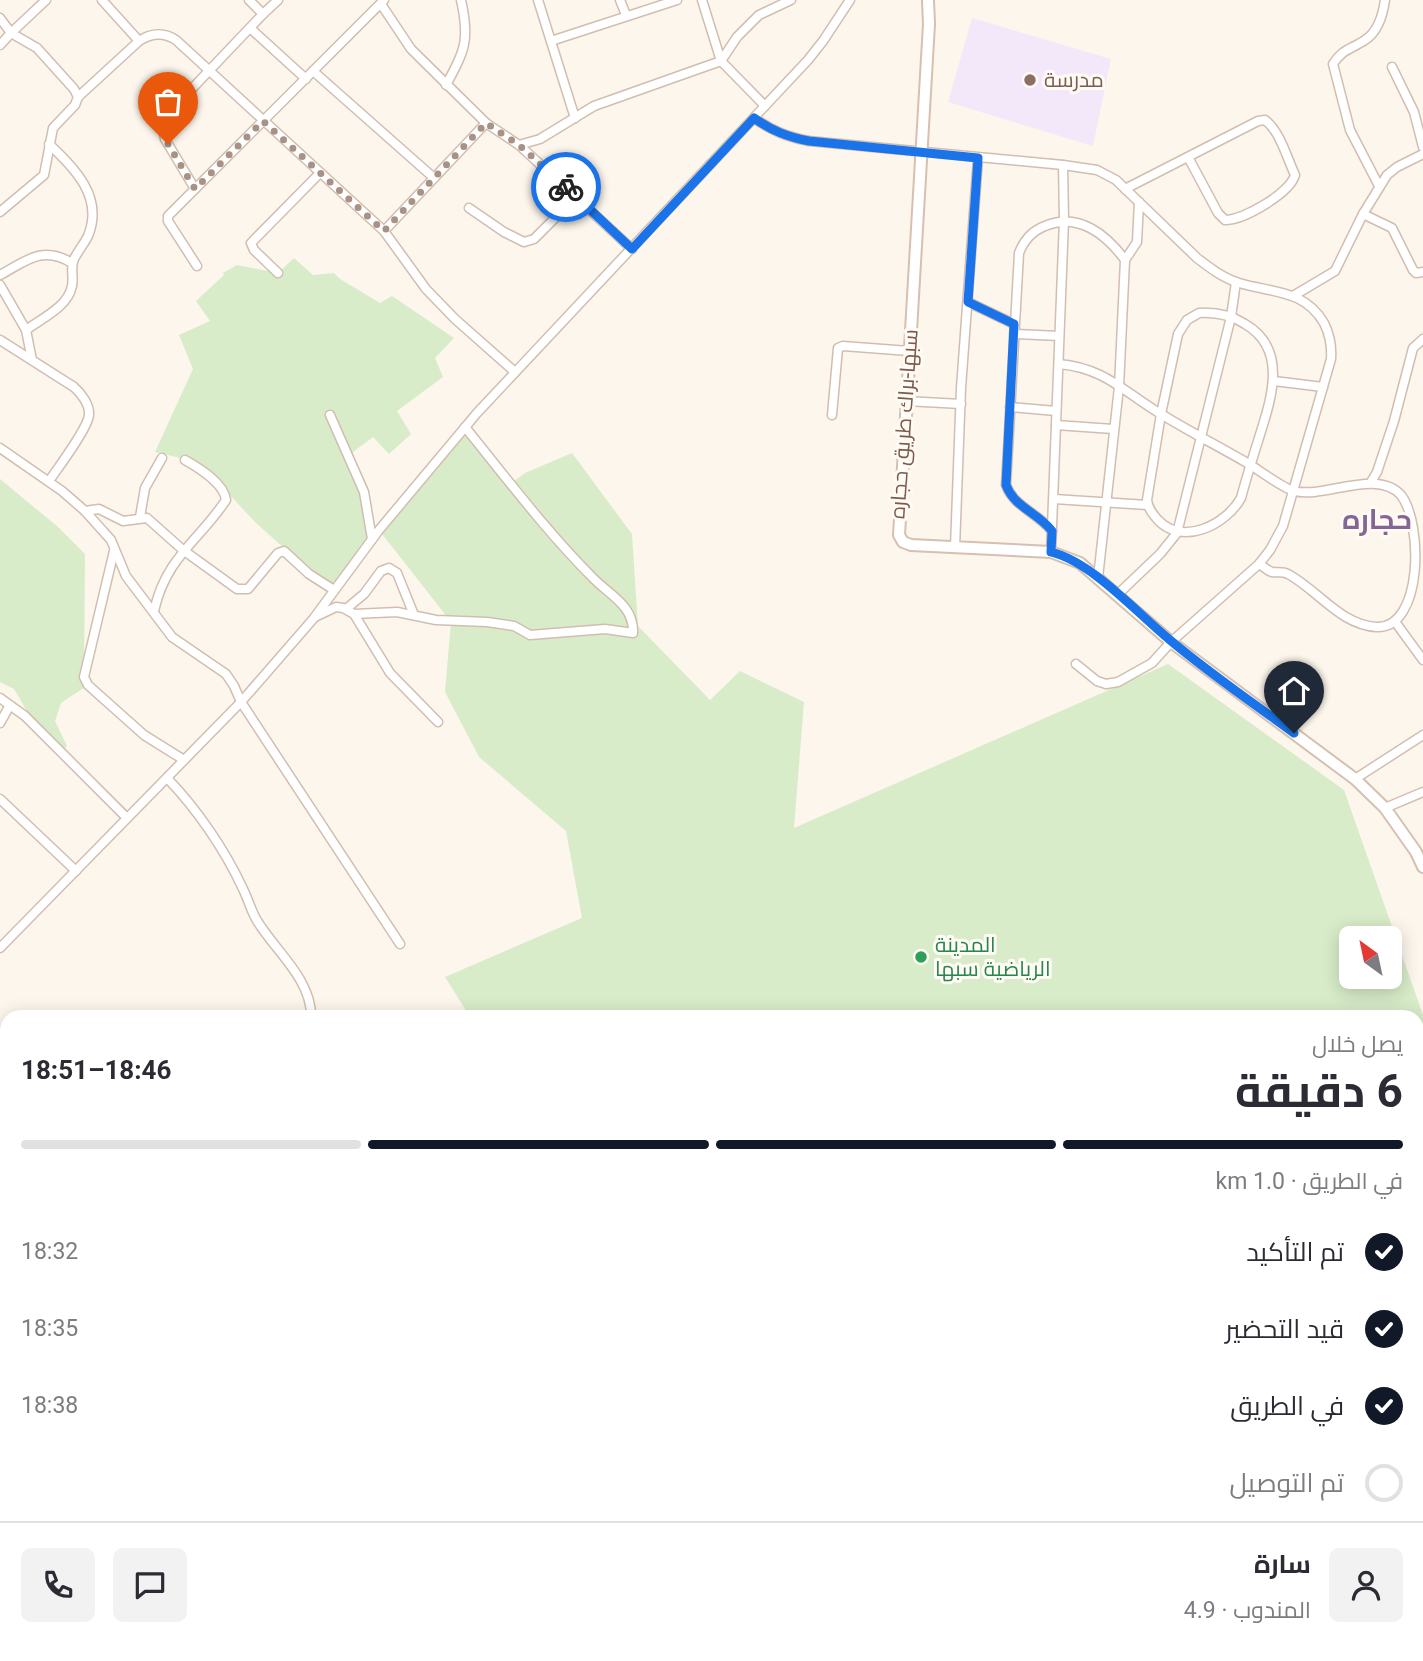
<!DOCTYPE html>
<html lang="ar">
<head>
<meta charset="utf-8">
<style>
  :root { --surface:#fff; --page:#f2f2f3; --text:#2b2b33; --muted:#7c7c81; --line:#e1e1e2; --accent:#111827 }
  body { margin:0; font-family:Roboto,Cairo,sans-serif; background:var(--page); color:var(--text); direction:rtl; height:100vh; display:flex; flex-direction:column; font-size:26px; white-space:nowrap }
  * { box-sizing:border-box; margin:0 }
  p { font-size:23px; color:var(--muted) }
  .icon { flex:none; width:38px; height:38px; fill:none; stroke:currentColor; stroke-width:2; stroke-linecap:round; stroke-linejoin:round }
  .map { position:relative; flex:1; overflow:hidden; direction:ltr }
  .drawer { position:absolute; left:0px; top:1010px; width:1424px; height:653px; display:flex; flex-direction:column; background:var(--surface); border-radius:21px 21px 0 0; box-shadow:0 4px 18px #0003; direction:rtl }
  .drawer>* { flex:none }
  .needle { width:46px; rotate:327deg }
  .buttons { position:absolute; left:1339px; top:926px; display:grid; gap:14px }
  .buttons a { display:grid; place-items:center; width:63px; height:63px; border-radius:10px; background:var(--surface); box-shadow:0 4px 18px #0003; font-size:35px }
  .pin { position:absolute; display:grid; place-items:center; width:60px; height:60px; color:#fff; margin:-72px -30px; border-radius:50% 50% 50% 0; rotate:-45deg; box-shadow:0 0 7px #0007 }
  .pin .icon { rotate:45deg }
  .courier { position:absolute; display:grid; place-items:center; width:70px; height:70px; margin:-35px; border:5px solid #1a73e8; border-radius:50%; background:#fff; color:#222; box-shadow:0 2px 9px #0007 }
  .overview em { font-style:normal; font-weight:700 }
  .overview div { display:flex; flex-direction:column-reverse }
  .overview { display:flex; align-items:center; justify-content:space-between; height:119px; padding:0 21px }
  h1 { font-size:46px; font-weight:700; line-height:52px }
  .bar { display:grid; grid-template-columns:repeat(4,1fr); gap:10px 7px; align-content:center; height:84px; padding:0 21px }
  .bar i { height:9px; border-radius:5px; background:var(--line) }
  .bar .active { background:var(--accent) }
  .bar p { grid-column:span 4 }
  .line { display:flex; align-items:center; gap:18px; padding:0 21px; border-top:2px solid var(--line) }
  .line div { flex:1 }
  .round { display:grid; place-items:center; flex:none; width:74px; height:74px; border-radius:10px; background:var(--page) }
  ol { padding:0 21px; list-style:none }
  li { display:flex; align-items:center; gap:21px; height:77px }
  li p { margin-inline-start:auto }
  li .icon { padding:7px; border-radius:50%; background:var(--accent); color:#fff; stroke-width:4 }
  li:last-child { color:var(--muted) }
  li i { width:38px; height:38px; border:4px solid var(--line); border-radius:50% }
  .map>svg:first-child { display:block }
</style>
</head>
<body>
<div class="map">
<svg width="1423" height="1661" viewBox="0 0 1423 1661">
  <rect width="100%" height="100%" fill="#fdf6ec"/>
  <g fill="#f3e8fa">
    <path d="M972,18l139,41 -18,87 -145,-44z"/>
    <path d="M1423,1457v158l-5,2v-153z"/>
  </g>
  <path fill="#fbdfe3" d="M6,1524l1,132h69l-8,5h-68v-133z"/>
  <g fill="#d8ecc9" fill-rule="evenodd">
    <path d="M294,258l19,17 21,-2 6,6 40,24 12,-7 62,42 -19,20 8,19 -46,34 14,23 -22,20 -16,-17 -20,15 1,16 18,71 -41,51 -75,-67 -47,-50 -16,-12 -38,-9 38,-83 -14,-34 31,-14 -14,-20 28,-26 -1,-2 14,-8 41,8z"/>
    <path d="M468,424l46,57 11,-8 47,-20 60,81 6,92 72,74 30,-29 64,31 -10,126 374,-164 176,126 79,225v234l-5,2v-234h-948l-25,-40 137,-59 -16,-87 -87,-74 -34,-65 6,-70 -72,-92zM1351,938h39v38h-39z"/>
    <path d="M0,479l58,48 27,27 -1,123 4,8 -27,18 -6,18 12,25 -5,6 -27,-27 -21,-36 -14,-7z"/>
  </g>
  <g fill="none" stroke-linecap="round" stroke-linejoin="round">
    <defs>
      <g id="minor">
        <path d="M102,0l37,41c12,-8 25,-9 37,-1l208,191 102,-108 33,22 113,104"/>
        <path d="M538,0l37,118"/>
        <path d="M620,0l6,15"/>
        <path d="M702,0l19,61 44,45"/>
        <path d="M381,4l30,45 75,74"/>
        <path d="M263,14l15,-14"/>
        <path d="M0,18l11,15 35,-33"/>
        <path d="M250,28l56,51"/>
        <path d="M551,41l126,-41"/>
        <path d="M0,45l11,-12 26,15 37,41 4,8 -3,8 -22,23 -9,47 -44,37"/>
        <path d="M1392,67l22,45 9,35"/>
        <path d="M313,71l121,107"/>
        <path d="M446,85c19,-35 24,-45 15,-85"/>
        <path d="M78,97l61,-56"/>
        <path d="M754,118c18,13 34,19 55,23l254,24 34,5 19,10 81,78c13,10 26,20 42,25 33,10 65,6 85,40 6,12 8,22 7,36l-48,167 -13,24 -11,14 -88,78 -19,21 -34,19 -12,2 -9,-3 -21,-17"/>
        <path d="M519,145l21,-6 54,-33 127,-45 16,-24 22,-22 32,-15"/>
        <path d="M1379,186l-29,-56 -17,-66c9,-15 19,-15 32,-24 13,-8 18,-26 20,-40"/>
        <path d="M195,189l-30,-50 -2,-10 2,-12 98,-103 -14,-14"/>
        <path d="M1125,189l133,-68 7,-1c15,11 22,38 30,55 -5,18 -51,45 -70,45l-7,-7 -30,-56"/>
        <path d="M469,208l35,24 20,10 10,-3 42,-42"/>
        <path d="M1363,214l29,14 21,42 3,3 7,-1"/>
        <path d="M384,231l42,58 29,30 60,53"/>
        <path d="M1125,260l12,-18 2,-40"/>
        <path d="M197,266l-29,-45v-5l216,-216"/>
        <path d="M278,273l-24,-23 -3,-7 69,-70"/>
        <path d="M0,275c26,-14 42,-30 72,-12"/>
        <path d="M0,285l26,45 6,30"/>
        <path d="M1293,296l42,-25 28,-57 24,-39 10,-8 26,-13"/>
        <path d="M968,302l46,22"/>
        <path d="M1199,313c17,-1 32,2 46,11 45,26 25,78 13,117 -6,19 -12,38 -17,57 -15,27 -59,49 -84,21 -5,-6 -9,-11 -10,-19l14,-86 17,-80 9,-14z"/>
        <path d="M26,330c16,-12 42,-23 46,-44 2,-9 -2,-19 2,-27 4,-8 10,-15 14,-23 16,-39 -13,-67 -39,-92"/>
        <path d="M1014,334l45,2"/>
        <path d="M0,340l74,47c7,6 16,18 15,28 -1,13 -31,53 -40,66"/>
        <path d="M1059,364c46,4 65,28 102,50 29,18 59,33 88,50 11,7 34,24 45,27 30,8 82,-23 107,4 22,29 22,133 -24,132 -37,-2 -59,-37 -89,-53 -6,-3 -10,-1 -16,-2 -4,-1 -9,-6 -13,-8"/>
        <path d="M1274,381l49,6"/>
        <path d="M906,401l55,3"/>
        <path d="M1010,407l46,4"/>
        <path d="M330,415l34,77 8,47"/>
        <path d="M832,415l6,-67 5,-2 66,5"/>
        <path d="M1056,425l57,4"/>
        <path d="M0,448l62,43 23,20 26,29 15,36 46,61 54,37 8,12 7,16 159,242"/>
        <path d="M1371,482l6,-10 17,-51 19,-73 10,-9"/>
        <path d="M1054,499l93,6"/>
        <path d="M85,511l14,-2 24,12 24,-3 36,32 54,39h11l30,-36 6,-2 25,23 25,16"/>
        <path d="M140,517l5,-29 17,-30"/>
        <path d="M1052,531c-14,-18 -38,-24 -46,-46l13,-232c5,-13 13,-22 26,-27 33,-14 61,8 80,34l-6,127 -21,191"/>
        <path d="M955,548l6,-160 17,-230"/>
        <path d="M114,551l-30,126 4,8 56,50 40,25"/>
        <path d="M1051,552l13,-332 -1,-55"/>
        <path d="M1117,595l43,-41 17,-21 54,-216 5,-35"/>
        <path d="M346,609l18,-15 17,-23 8,-3 8,5 17,42"/>
        <path d="M154,611c12,-54 45,-70 72,-111 -2,-17 -27,-32 -41,-40"/>
        <path d="M354,614l43,-2 39,8 51,2 27,4 16,9 75,-6 28,4c1,-27 -22,-37 -39,-54 -47,-47 -87,-100 -129,-152"/>
        <path d="M317,616l19,-9 7,1 11,6 36,59 48,49"/>
        <path d="M1396,623l27,37"/>
        <path d="M0,698l25,18 102,102"/>
        <path d="M0,723l10,-18"/>
        <path d="M167,778c30,31 58,72 76,111 5,10 8,21 13,30 18,31 56,60 55,98"/>
        <path d="M1355,779l68,-44"/>
        <path d="M0,799l76,72"/>
        <path d="M1385,808l38,-16"/>
        <path d="M0,948l241,-246 73,-84 65,-88 98,-117 331,-353 15,-19 27,-41"/>
        <path d="M1418,1452l5,-2"/>
        <path d="M0,1515l7,-6"/>
        <path d="M1418,1649l5,-2"/>
        <path d="M198,1656l3,5"/>
        <path d="M296,1656l7,5"/>
        <path d="M400,1656l7,5"/>
        <path d="M531,1656l7,5"/>
        <path d="M705,1656l4,5"/>
        <path d="M865,1656l2,5"/>
        <path d="M1053,1656l2,5"/>
        <path d="M1141,1656l2,5"/>
        <path d="M1285,1656l2,5"/>
        <path d="M1361,1656l2,5"/>
        <path d="M226,1661l3,-5"/>
        <path d="M246,1661l6,-5"/>
        <path d="M373,1661l4,-5"/>
        <path d="M1384,1661l15,-5"/>
      </g>
      <g id="tertiary">
        <path d="M1418,1254l5,-2"/>
        <path d="M718,1661l4,-5"/>
      </g>
      <path id="secondary" d="M928,0l1,24 -30,511 4,7 8,3 140,7 29,11 91,79 184,137 30,29 31,44 7,15"/>
    </defs>
    <use href="#minor" stroke="#d1beb0" stroke-width="11"/>
    <use href="#tertiary" stroke="#d1beb0" stroke-width="13"/>
    <use href="#secondary" stroke="#d6c0b0" stroke-width="14"/>
    <use href="#minor" stroke="#fff" stroke-width="8"/>
    <use href="#tertiary" stroke="#fff" stroke-width="10"/>
    <use href="#secondary" stroke="#fff" stroke-width="10"/>
  </g>
  <g fill="none" stroke-linecap="round" stroke-linejoin="round">
    <path stroke="#a89285" stroke-width="7" stroke-dasharray="0 12.6" d="M168,144l27,45 68,-68 121,110 102,-108 33,22 47,42"/>
    <path stroke="#1a73e8" stroke-width="9" d="M566,187l66,62 122,-131c18,13 34,19 55,23l169,17 -10,144 46,22 -8,161c8,22 32,28 46,46l-1,21c41,10 85,60 119,88 39,33 83,63 124,93"/>
  </g>
  <circle fill="#8d6e63" stroke="#fffaf3" stroke-width="2.5" cx="1030" cy="80" r="7"/>
  <circle fill="#2e9e5b" stroke="#fffaf3" stroke-width="2.5" cx="921" cy="957" r="7"/>
  <g text-anchor="middle" stroke-width="6" stroke-linejoin="round" paint-order="stroke">
    <g font-size="21" fill="#785e54" stroke="#fffaf3" text-anchor="start">
      <text x="1044" y="87">مدرسة</text>
    </g>
    <g font-size="21" fill="#7a5c4d" stroke="#fffaf3">
      <text transform="translate(904 424) rotate(-86)" y="7">سبها-براك طريق حجاره</text>
    </g>
    <g font-size="21" fill="#27864d" stroke="#fffaf3" text-anchor="start">
      <text x="935" y="952">المدينة<tspan x="935" dy="24">الرياضية سبها</tspan></text>
    </g>
    <g font-size="28" font-weight="bold" fill="#846695" stroke="#fffaf3">
      <text x="1377" y="529">حجاره</text>
    </g>
  </g>
</svg>
<div class="buttons">
<a><svg class="needle" viewBox="-14 -14 28 28"><path d="M0-13l5 13h-10z" fill="#e53935"/><path d="M0 13l5-13h-10z" fill="#7c7c81"/></svg></a>
</div>
<div class="pin" style="left:168px;top:144px;background:#ea580c"><svg class="icon" aria-label="bag" viewBox="0 0 24 24"><path d="M5 8h14l-1 12H6zM9 8a3 3 0 0 1 6 0"/></svg></div>
<div class="pin" style="left:1294px;top:733px;background:#1f2937"><svg class="icon" aria-label="home" viewBox="0 0 24 24"><path d="M3 11l9-7 9 7M6 9v11h12V9"/></svg></div>
<div class="courier" style="left:566px;top:187px"><svg class="icon" aria-label="bike" viewBox="0 0 24 24"><circle cx="6" cy="16" r="4"/><circle cx="18" cy="16" r="4"/><path d="M6 16l4-8h5l3 8M10 8l3 8H6M13 5h3"/></svg></div>
<section class="drawer">
<div class="overview"><div><h1>6 دقيقة</h1><p>يصل خلال</p></div><em>18:46–18:51</em></div>
<div class="bar"><i class="active"></i><i class="active"></i><i class="active"></i><i></i><p>في الطريق · 1.0 km</p></div>
<ol>
<li><svg class="icon" aria-label="check" viewBox="0 0 24 24"><path d="M5 12l5 5 9-10"/></svg>تم التأكيد<p>18:32</p></li>
<li><svg class="icon" aria-label="check" viewBox="0 0 24 24"><path d="M5 12l5 5 9-10"/></svg>قيد التحضير<p>18:35</p></li>
<li><svg class="icon" aria-label="check" viewBox="0 0 24 24"><path d="M5 12l5 5 9-10"/></svg>في الطريق<p>18:38</p></li>
<li><i></i>تم التوصيل</li>
</ol>
<div class="line" style="height:126px"><a class="round"><svg class="icon" aria-label="person" viewBox="0 0 24 24"><circle cx="12" cy="8" r="4"/><path d="M4 21q1-7 8-7t8 7"/></svg></a><div><b>سارة</b><p>المندوب · 4.9</p></div><a class="round"><svg class="icon" aria-label="chat" viewBox="0 0 24 24"><path d="M4 5h16v11H9l-5 4z"/></svg></a><a class="round"><svg class="icon" aria-label="phone" viewBox="0 0 24 24"><path d="M5 4h4l2 5-3 2q2 4 5 5l2-3 5 2v4C11 20 4 13 5 4z"/></svg></a></div>
</section>
</div>
</body>
</html>
